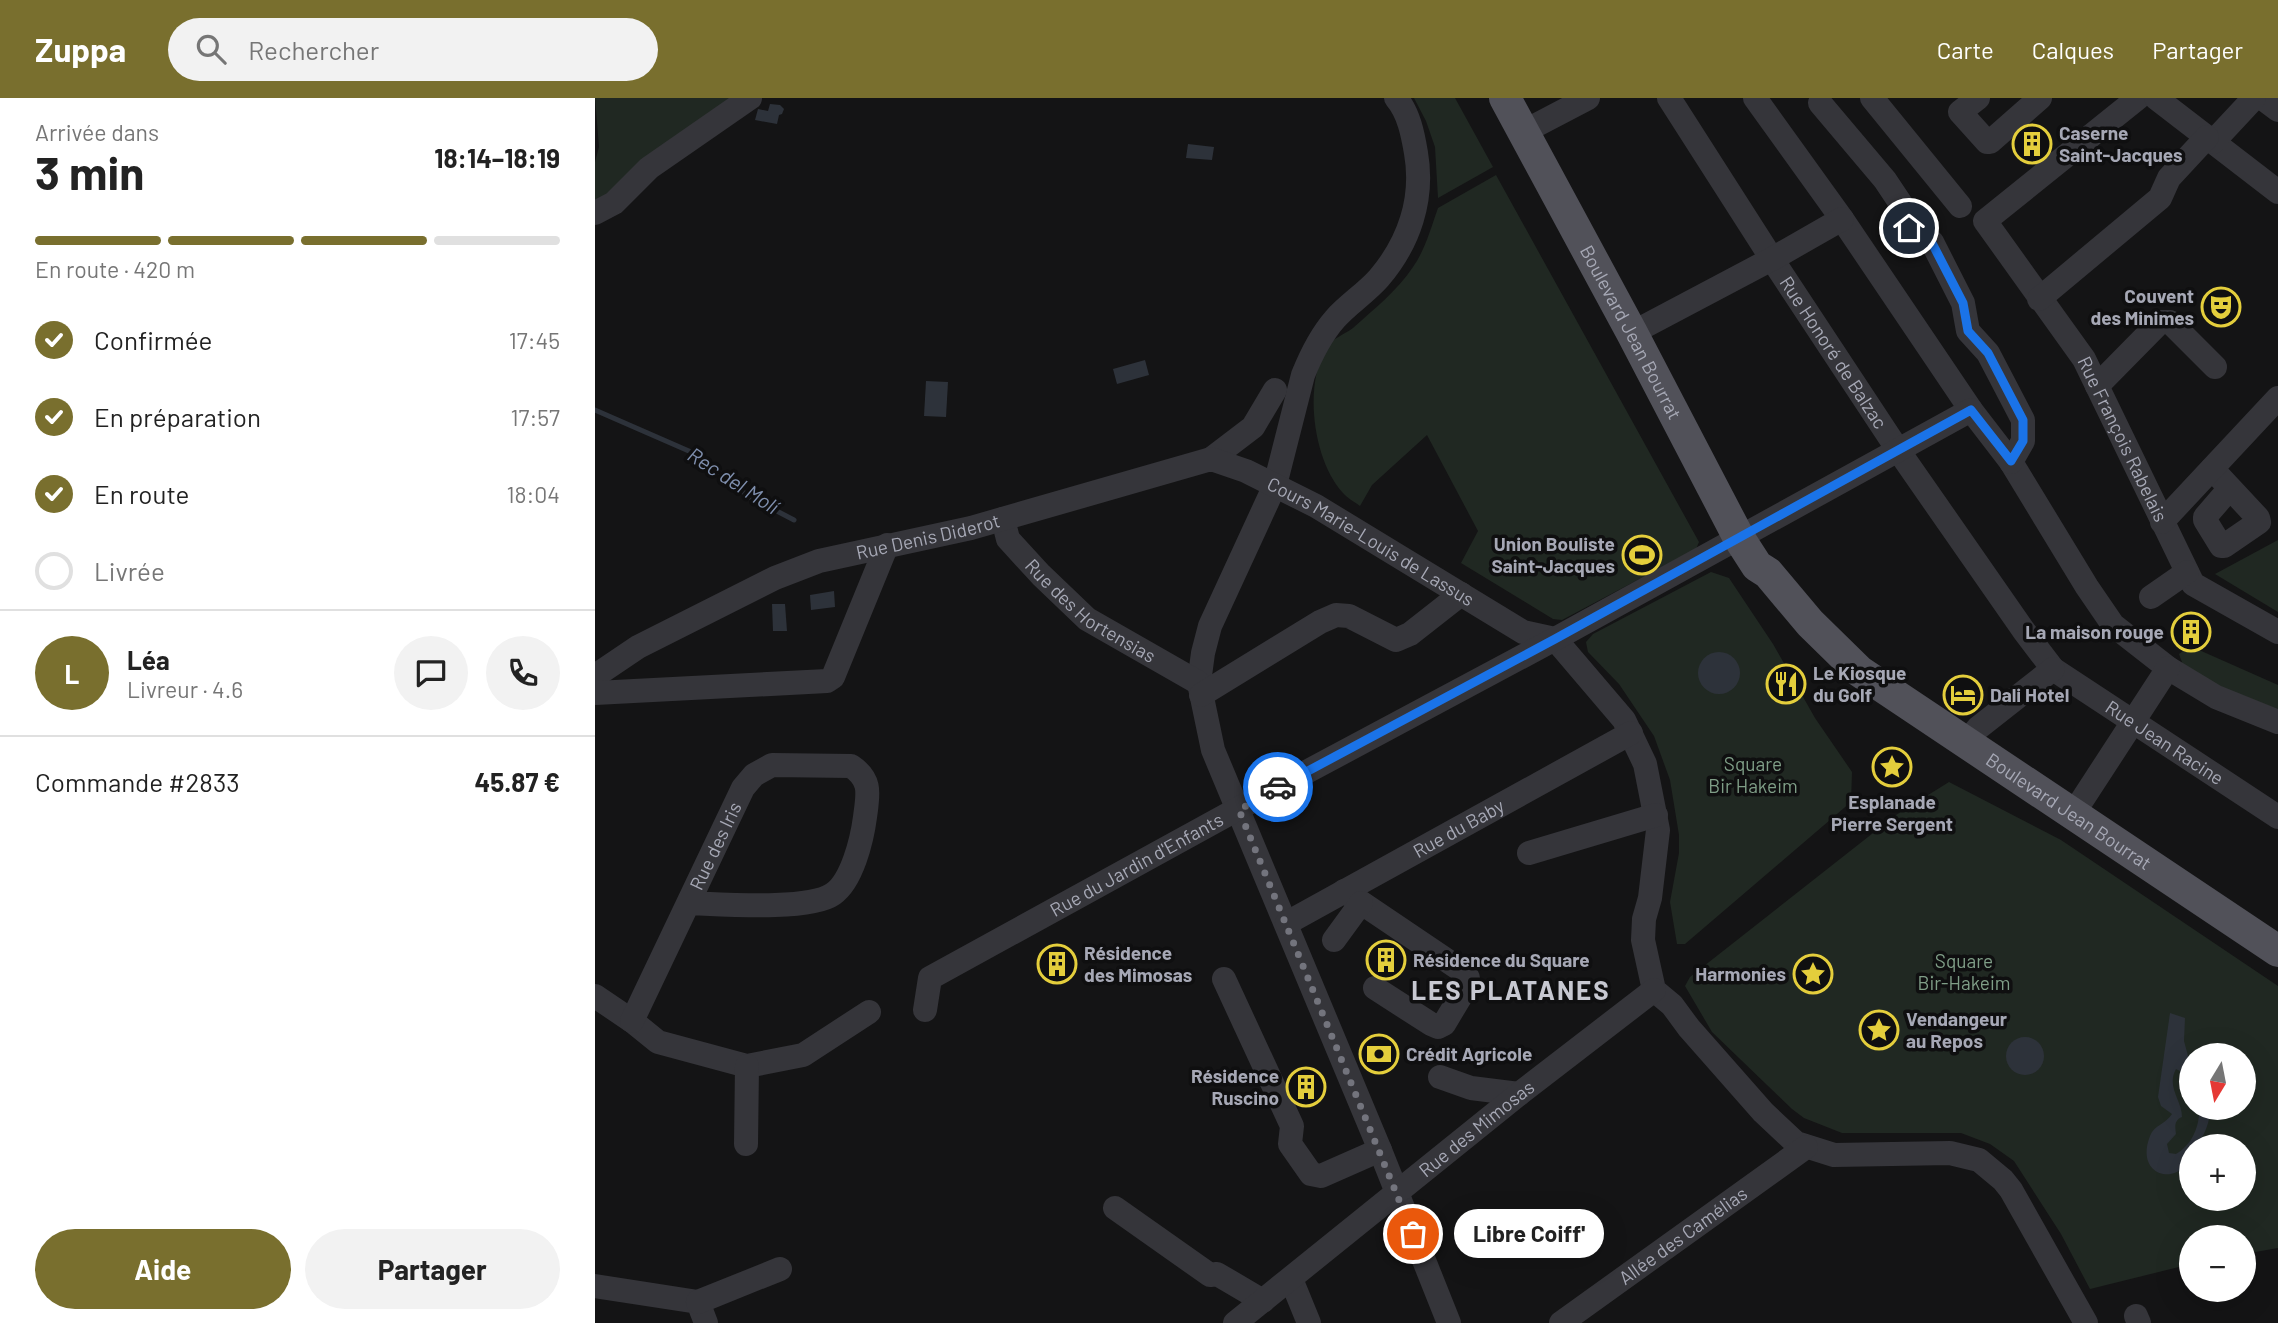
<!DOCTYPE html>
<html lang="fr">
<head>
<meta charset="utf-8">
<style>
  :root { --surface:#fff; --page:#f2f2f2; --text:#222; --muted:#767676; --line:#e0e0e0; --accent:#796f2e }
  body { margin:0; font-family:Barlow,sans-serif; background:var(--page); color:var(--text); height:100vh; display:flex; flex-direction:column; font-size:26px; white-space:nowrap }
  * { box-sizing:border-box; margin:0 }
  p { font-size:23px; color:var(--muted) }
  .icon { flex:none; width:38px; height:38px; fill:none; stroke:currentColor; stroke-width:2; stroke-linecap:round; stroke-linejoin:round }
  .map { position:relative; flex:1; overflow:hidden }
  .side { display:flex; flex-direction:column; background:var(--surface); width:595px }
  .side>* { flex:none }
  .needle { width:46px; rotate:190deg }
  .controls { position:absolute; left:1584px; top:945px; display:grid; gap:14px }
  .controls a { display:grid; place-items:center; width:77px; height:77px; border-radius:50%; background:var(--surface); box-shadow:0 7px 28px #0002; font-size:35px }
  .pin { position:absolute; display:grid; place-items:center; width:60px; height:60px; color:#fff; margin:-30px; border:4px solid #fff; border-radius:50%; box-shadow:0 2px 7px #0007 }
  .courier { position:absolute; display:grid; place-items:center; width:70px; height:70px; margin:-35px; border:5px solid #1a73e8; border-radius:50%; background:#fff; color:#222; box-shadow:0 2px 9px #0007 }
  .bubble { position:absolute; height:49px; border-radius:24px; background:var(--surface); box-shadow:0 7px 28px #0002; font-size:23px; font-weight:700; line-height:49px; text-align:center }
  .head em { font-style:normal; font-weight:700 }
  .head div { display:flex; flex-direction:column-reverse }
  .head { display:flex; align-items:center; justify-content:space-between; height:119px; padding:0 35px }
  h1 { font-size:46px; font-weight:700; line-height:52px }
  .bar { display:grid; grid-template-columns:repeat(4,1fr); gap:10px 7px; align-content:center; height:84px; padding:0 35px }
  .bar i { height:9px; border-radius:5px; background:var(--line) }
  .bar .selected { background:var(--accent) }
  .bar p { grid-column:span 4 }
  .line { display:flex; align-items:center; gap:18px; padding:0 35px; border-top:2px solid var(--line) }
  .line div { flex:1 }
  .round { display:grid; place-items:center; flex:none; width:74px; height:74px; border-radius:37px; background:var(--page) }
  ol { padding:0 35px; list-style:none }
  li { display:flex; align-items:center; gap:21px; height:77px }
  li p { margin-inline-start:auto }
  li .icon { padding:7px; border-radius:50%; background:var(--accent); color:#fff; stroke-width:4 }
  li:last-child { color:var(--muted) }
  li i { width:38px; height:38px; border:4px solid var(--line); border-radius:50% }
  .button { display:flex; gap:14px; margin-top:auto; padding:14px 35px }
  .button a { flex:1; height:80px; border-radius:42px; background:var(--accent); color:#fff; font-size:28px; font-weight:700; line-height:80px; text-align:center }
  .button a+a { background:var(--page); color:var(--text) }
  header { display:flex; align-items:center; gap:42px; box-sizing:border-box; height:98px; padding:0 35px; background:var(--accent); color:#fff }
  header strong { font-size:33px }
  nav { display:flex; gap:38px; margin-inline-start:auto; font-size:24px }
  .search { width:490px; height:63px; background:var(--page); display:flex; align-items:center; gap:18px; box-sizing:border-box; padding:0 24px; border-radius:38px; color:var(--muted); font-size:26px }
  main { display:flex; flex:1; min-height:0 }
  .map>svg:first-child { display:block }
</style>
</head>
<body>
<header>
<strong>Zuppa</strong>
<div class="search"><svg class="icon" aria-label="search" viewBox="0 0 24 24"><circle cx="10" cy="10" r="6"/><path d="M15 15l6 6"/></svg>Rechercher</div>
<nav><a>Carte</a><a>Calques</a><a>Partager</a></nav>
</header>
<main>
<section class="side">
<div class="head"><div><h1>3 min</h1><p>Arrivée dans</p></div><em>18:14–18:19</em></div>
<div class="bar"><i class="selected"></i><i class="selected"></i><i class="selected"></i><i></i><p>En route · 420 m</p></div>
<ol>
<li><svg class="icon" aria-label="check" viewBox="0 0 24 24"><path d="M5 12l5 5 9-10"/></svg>Confirmée<p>17:45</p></li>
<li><svg class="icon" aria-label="check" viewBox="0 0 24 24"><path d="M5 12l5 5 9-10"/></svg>En préparation<p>17:57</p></li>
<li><svg class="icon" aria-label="check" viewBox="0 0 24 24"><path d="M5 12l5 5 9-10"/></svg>En route<p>18:04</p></li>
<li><i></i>Livrée</li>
</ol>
<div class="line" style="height:126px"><b class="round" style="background:var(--accent);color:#fff">L</b><div><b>Léa</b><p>Livreur · 4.6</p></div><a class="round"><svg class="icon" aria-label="chat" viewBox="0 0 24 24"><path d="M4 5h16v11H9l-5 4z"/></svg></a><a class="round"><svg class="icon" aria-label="phone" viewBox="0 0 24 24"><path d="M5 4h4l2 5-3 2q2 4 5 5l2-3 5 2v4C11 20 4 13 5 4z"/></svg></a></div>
<div class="line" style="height:91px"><div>Commande #2833</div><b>45.87 €</b></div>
<div class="button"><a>Aide</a><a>Partager</a></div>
</section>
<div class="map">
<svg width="1683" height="1225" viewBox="0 0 1683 1225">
  <rect width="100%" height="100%" fill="#141415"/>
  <g fill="#202822" fill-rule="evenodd">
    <path d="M0,0h139l-139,107v-43l4,-15z"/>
    <path d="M819,0h41l38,69 -55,31 -3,-51 -9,-26z"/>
    <path d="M901,77l203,367 -3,7 -134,71 -9,-1 -92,-56 17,-32 -51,-96 -55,50 -12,21c-5,-4 -13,-8 -17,-13 -30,-32 -40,-109 -16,-146 6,-9 18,-13 26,-19 21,-19 44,-37 60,-61 12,-17 18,-39 25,-59z"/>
    <path d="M1683,442v72l-63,-38z"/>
    <path d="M1116,474l18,6 44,66 42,74 37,54 -1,30 -166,142h-8l-7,-42 9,-49v-18l-9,-55 -16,-44 -35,-52 -31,-32 -2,-10 7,-8z"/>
    <path d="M1595,548l88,39v25l-61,-25 -34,-20 -4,-11z"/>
    <path d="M1354,684l112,58 217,146v262l-34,6 -1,-17h-52v27l-101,25 -29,-55 -47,-73 -24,-17 -29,-11h-119l-38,-15 -12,-9 -80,-77 -27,-46 5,-9 206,-162zM1596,957h52v53h-52zM1596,1048h52v53h-52z"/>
  </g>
  <g fill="#2d323a">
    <path d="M175,6l10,1 4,4 -2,5 -3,1 -2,9 -22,-4 3,-11 10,2z"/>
    <path d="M593,46l26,3 -2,13 -26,-2z"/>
    <path d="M550,262l4,15 -32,9 -4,-15z"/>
    <path d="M331,283l22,1 -2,35 -22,-1z"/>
    <path d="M239,493l1,16 -24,3 -1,-15z"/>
    <path d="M177,506h13l2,27h-14z"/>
    <circle cx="1124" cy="575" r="21"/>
    <path d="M1575,915l15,5 -1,23 7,26v24l-8,-9 -3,-11 -4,-2c-10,18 6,31 6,48 -8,3 -7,10 -6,17l-9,10 2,9 7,1c16,-9 24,-28 23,-46h11c0,15 -5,25 -13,38h-6c0,42 -59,36 -41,-10 4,-11 16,-12 22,-22l-11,-8 -3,-9z"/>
    <circle cx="1430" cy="958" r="19"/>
  </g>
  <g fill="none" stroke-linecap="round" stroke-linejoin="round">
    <path stroke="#2d323a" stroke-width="5" d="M0,312l103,45 50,41 46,24"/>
    <g stroke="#35353a" stroke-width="24">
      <path d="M801,0c13,15 17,37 20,55 8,46 -7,90 -37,125 -13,15 -31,26 -44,41 -14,16 -24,36 -32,56l-28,110 -65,141 -7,27 -4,30 14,67 167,400 69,173"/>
      <path id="s1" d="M1074,0l103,161 126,191 126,181 29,38 225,148"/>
      <path d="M1160,0l87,121 129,191 40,52 76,125 26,38 55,43 48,29 62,25"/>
      <path d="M1277,0l88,108"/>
      <path d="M1383,0l-18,14 27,30h3l50,-44"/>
      <path id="s2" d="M1543,0l-153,123 99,138 109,225 85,48"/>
      <path d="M1561,0l122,94"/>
      <path d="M1667,0l16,12"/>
      <path d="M1225,5l65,77 22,33 2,14 23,15 31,61 5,28 20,22 35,67v21l-12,21"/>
      <path d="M928,34l65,-34"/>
      <path d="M1618,44l41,-44"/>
      <path d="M0,115l19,-10 35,-35 101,-70"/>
      <path d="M1444,201l121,-101 9,-20 38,-41"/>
      <path d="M1037,235l140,-74 70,-40"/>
      <path d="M1502,288l63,-64h10l45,45"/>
      <path d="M616,361l42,-32 22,-37"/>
      <path d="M1617,371l4,4 42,45 1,4 -35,24h-3l-16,-26v-3l25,-29"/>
      <path id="s3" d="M408,421l5,20 33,36 46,44 112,64"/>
      <path d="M1567,424l116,-124"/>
      <path d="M1556,499l36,-25"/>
      <path id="s4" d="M0,578l43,-29 137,-69 44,-17 152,-33 240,-69 35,12 70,35 207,126 32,7 69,81 21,44 13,66 -8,68 -6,21 -1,21 11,50 18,15 17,23 74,84 33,31 38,12 116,-2 29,7 24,20 8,10 75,133"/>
      <path d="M0,595l232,-12 6,-4 54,-132"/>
      <path d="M606,597l119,-73 16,-7 13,1 47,24 14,-6 51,-40"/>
      <path d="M1372,643l11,-13 75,-59"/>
      <path d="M1478,716l95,-146"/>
      <path d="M934,755l127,-38"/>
      <path d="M749,793l120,81 4,6v6l-24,40 -6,3 -7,-3 -56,-36"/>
      <path id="s5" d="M692,825l344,-190"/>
      <path d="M739,842l27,-37"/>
      <path d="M629,881l68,147 -2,18 21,30 10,2 59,-26"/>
      <path d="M0,898l37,25 26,21 89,24 56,-11 66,-43"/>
      <path id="s6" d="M330,912l5,-32 324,-178 301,-161 416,-229"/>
      <path id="s7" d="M37,923l111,-233 11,-13 18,-10 79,1c21,14 17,28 14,51 -3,23 -13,64 -32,77 -24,17 -113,10 -143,9"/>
      <path d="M845,979l31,11 48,6"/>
      <path d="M151,1046l1,-78"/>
      <path d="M520,1110l95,67 7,-1 46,27"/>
      <path d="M696,1181l18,44"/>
      <path d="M0,1188l103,16 8,21"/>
      <path d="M103,1204l82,-33"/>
      <path d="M1541,1218l3,7"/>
      <path id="s8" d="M640,1225l284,-229 135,-104"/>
      <path id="s9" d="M966,1225l245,-176"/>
    </g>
    <path stroke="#515159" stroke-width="32" id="s10" d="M910,0l127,235 107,205 18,28 11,7 42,50 49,48 419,280"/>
  </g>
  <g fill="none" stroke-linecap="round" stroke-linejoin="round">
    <path stroke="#73747d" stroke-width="7" stroke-dasharray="0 12.6" d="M683,689l-39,23 174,424"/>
    <path stroke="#1a73e8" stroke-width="9" d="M683,689l277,-148 416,-229 40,51 12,-20v-21l-35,-67 -20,-22 -5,-28 -31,-60 -23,-15"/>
  </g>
  <defs>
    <symbol id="building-ring" viewBox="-11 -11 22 22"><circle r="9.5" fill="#0f0f10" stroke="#e4ce3c" stroke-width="1.5"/><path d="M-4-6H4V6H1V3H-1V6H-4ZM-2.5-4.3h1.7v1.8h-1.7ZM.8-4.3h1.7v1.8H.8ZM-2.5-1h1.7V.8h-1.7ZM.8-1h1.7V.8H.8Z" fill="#e4ce3c"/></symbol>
    <symbol id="theatre-ring" viewBox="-11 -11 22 22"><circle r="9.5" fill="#0f0f10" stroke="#e4ce3c" stroke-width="1.5"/><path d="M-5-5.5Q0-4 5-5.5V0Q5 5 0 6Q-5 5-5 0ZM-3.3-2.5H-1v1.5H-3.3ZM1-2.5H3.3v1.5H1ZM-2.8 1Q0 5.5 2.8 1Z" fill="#e4ce3c"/></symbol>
    <symbol id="stadium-ring" viewBox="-11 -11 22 22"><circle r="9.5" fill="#0f0f10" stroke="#e4ce3c" stroke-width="1.5"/><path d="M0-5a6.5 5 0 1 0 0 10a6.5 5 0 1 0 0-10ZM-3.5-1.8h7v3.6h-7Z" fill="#e4ce3c"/></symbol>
    <symbol id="restaurant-ring" viewBox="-11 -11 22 22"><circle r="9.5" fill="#0f0f10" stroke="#e4ce3c" stroke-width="1.5"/><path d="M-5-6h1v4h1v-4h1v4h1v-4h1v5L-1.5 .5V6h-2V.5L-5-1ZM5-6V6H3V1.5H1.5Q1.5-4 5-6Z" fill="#e4ce3c"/></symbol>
    <symbol id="hotel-ring" viewBox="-11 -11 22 22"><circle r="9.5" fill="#0f0f10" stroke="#e4ce3c" stroke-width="1.5"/><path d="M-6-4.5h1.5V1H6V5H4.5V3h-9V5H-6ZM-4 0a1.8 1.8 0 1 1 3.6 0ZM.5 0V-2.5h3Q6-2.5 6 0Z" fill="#e4ce3c"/></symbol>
    <symbol id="sight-ring" viewBox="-11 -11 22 22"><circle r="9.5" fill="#0f0f10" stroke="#e4ce3c" stroke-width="1.5"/><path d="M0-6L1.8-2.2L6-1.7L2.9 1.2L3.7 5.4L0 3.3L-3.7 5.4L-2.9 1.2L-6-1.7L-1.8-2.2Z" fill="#e4ce3c"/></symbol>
    <symbol id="bank-ring" viewBox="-11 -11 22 22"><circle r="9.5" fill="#0f0f10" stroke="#e4ce3c" stroke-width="1.5"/><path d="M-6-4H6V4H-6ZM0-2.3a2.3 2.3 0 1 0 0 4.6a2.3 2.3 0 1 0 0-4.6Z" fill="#e4ce3c"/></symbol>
  </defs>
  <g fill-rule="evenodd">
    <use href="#building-ring" x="1415" y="24" width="44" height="44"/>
    <use href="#theatre-ring" x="1604" y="187" width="44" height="44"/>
    <use href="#stadium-ring" x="1025" y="435" width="44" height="44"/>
    <use href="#building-ring" x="1574" y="512" width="44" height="44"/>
    <use href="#restaurant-ring" x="1169" y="564" width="44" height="44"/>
    <use href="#hotel-ring" x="1346" y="575" width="44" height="44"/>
    <use href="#sight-ring" x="1275" y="647" width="44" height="44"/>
    <use href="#building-ring" x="769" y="840" width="44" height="44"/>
    <use href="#building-ring" x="440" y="844" width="44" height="44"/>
    <use href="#sight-ring" x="1196" y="854" width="44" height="44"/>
    <use href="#sight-ring" x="1262" y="910" width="44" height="44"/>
    <use href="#bank-ring" x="762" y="934" width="44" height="44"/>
    <use href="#building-ring" x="689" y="967" width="44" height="44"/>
  </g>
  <g text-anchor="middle" stroke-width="7" stroke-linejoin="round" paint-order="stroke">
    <g font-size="19" font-weight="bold" fill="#a6a8b5" stroke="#0f0f10" text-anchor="start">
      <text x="1464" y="42">Caserne<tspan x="1464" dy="22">Saint-Jacques</tspan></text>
      <text x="1599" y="205" text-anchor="end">Couvent<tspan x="1599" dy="22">des Minimes</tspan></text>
      <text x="1020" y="453" text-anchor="end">Union Bouliste<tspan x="1020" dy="22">Saint-Jacques</tspan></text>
      <text x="1569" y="541" text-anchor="end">La maison rouge</text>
      <text x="1218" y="582">Le Kiosque<tspan x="1218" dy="22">du Golf</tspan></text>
      <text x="1395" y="604">Dali Hotel</text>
      <text x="1297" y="711" text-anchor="middle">Esplanade<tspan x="1297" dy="22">Pierre Sergent</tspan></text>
      <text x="489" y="862">Résidence<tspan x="489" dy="22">des Mimosas</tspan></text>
      <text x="818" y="869">Résidence du Square</text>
      <text x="1191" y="883" text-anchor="end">Harmonies</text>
      <text x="1311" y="928">Vendangeur<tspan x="1311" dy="22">au Repos</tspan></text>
      <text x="811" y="963">Crédit Agricole</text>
      <text x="684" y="985" text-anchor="end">Résidence<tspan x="684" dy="22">Ruscino</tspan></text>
    </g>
    <g font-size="19" fill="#a6a8b5" stroke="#0f0f10">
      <text dy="7" stroke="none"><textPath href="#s10" startOffset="266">Boulevard Jean Bourrat</textPath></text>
      <text dy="7" stroke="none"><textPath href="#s1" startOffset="303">Rue Honoré de Balzac</textPath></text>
      <text dy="7" stroke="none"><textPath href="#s2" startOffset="455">Rue François Rabelais</textPath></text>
      <text dy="7" stroke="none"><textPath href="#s4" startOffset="364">Rue Denis Diderot</textPath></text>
      <text dy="7" stroke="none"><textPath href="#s4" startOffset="838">Cours Marie-Louis de Lassus</textPath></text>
      <text dy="7" stroke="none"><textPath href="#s3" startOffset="131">Rue des Hortensias</textPath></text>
      <text dy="7" stroke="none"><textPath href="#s1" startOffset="822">Rue Jean Racine</textPath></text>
      <text dy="7" stroke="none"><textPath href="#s10" startOffset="931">Boulevard Jean Bourrat</textPath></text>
      <text dy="7" stroke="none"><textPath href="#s5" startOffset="196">Rue du Baby</textPath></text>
      <text dy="7" stroke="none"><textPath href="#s7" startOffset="194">Rue des Iris</textPath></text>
      <text dy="7" stroke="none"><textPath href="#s6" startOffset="268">Rue du Jardin d'Enfants</textPath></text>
      <text dy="7" stroke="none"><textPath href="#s8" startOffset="310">Rue des Mimosas</textPath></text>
      <text dy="7" stroke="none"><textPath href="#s9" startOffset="150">Allée des Camélias</textPath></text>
    </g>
    <g font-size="19" fill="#7f9e87" stroke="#0f0f10">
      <text x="1158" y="673">Square<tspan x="1158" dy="22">Bir Hakeim</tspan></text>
      <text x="1369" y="870">Square<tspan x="1369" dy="22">Bir-Hakeim</tspan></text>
    </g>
    <g font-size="21" font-style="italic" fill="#7f8fae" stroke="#0f0f10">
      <text transform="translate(138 383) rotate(33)" y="7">Rec del Molí</text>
    </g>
    <g font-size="26" font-weight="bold" letter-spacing="2" fill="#c7c8d1" stroke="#0f0f10">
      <text x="916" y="902">LES PLATANES</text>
    </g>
  </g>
</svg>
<div class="controls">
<a><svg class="needle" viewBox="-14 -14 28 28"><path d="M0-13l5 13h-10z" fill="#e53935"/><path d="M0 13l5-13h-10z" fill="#767676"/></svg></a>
<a>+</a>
<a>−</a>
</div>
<div class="pin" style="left:818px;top:1136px;background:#ea580c"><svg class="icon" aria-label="bag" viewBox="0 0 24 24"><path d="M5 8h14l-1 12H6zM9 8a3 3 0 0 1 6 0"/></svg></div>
<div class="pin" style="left:1314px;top:130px;background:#1f2937"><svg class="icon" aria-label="home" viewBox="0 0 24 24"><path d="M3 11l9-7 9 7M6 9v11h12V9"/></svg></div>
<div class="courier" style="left:683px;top:689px"><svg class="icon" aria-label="car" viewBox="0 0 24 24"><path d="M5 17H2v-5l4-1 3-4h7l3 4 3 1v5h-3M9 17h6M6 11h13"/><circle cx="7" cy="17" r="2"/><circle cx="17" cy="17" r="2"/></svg></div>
<div class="bubble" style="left:859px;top:1111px;width:150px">Libre Coiff'</div>
</div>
</main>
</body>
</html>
